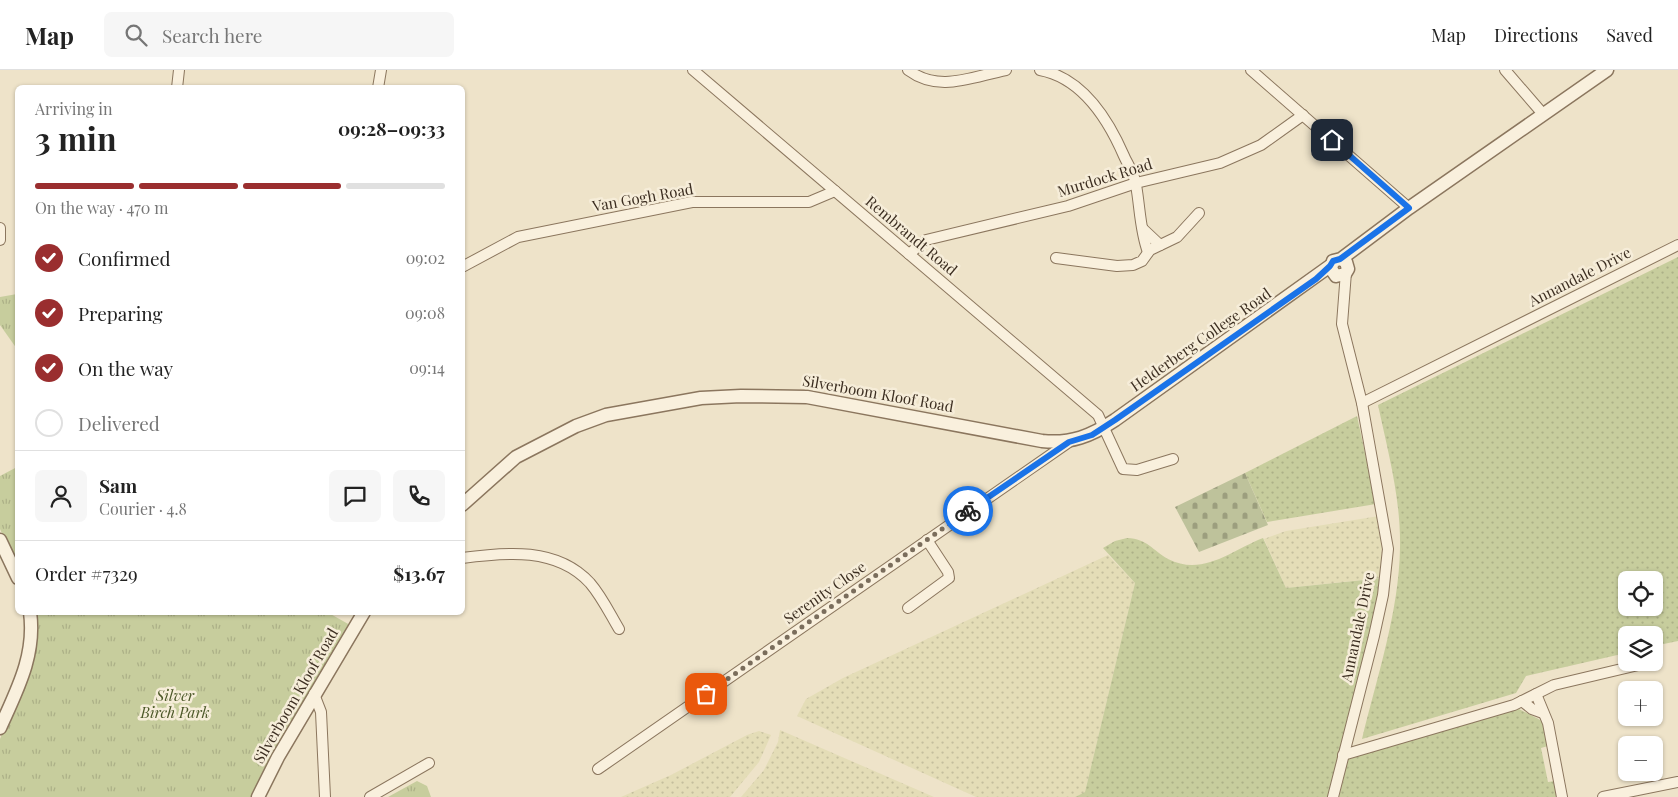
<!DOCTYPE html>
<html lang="en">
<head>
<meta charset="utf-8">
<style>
  :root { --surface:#fff; --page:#f6f6f6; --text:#222; --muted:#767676; --line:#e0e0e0; --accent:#9a2e2f }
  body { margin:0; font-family:"Playfair Display",serif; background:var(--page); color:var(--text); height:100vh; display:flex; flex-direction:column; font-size:19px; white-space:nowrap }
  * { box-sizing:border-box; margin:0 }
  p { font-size:16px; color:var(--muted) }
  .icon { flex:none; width:28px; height:28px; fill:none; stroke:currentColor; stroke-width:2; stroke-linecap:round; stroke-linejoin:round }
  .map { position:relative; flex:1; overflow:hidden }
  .details { position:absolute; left:15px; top:15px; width:450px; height:530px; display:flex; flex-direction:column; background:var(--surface); border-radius:8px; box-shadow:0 1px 4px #0004 }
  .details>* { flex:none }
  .fabs { position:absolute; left:1618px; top:501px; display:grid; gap:10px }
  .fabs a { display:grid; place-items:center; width:45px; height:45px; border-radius:8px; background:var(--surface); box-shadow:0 1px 4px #0004; font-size:25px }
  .pin { position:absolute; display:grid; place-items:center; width:42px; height:42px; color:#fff; margin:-21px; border-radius:10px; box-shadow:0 2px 8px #0006 }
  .courier { position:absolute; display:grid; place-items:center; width:50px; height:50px; margin:-25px; border:4px solid #1a73e8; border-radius:50%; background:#fff; color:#222; box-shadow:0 1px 6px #0007 }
  .summary em { font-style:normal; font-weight:700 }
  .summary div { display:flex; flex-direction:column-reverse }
  .summary { display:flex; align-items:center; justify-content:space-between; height:85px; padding:0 20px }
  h1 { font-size:32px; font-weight:700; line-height:38px }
  .bar { display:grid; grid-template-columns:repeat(4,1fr); gap:8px 5px; align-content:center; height:60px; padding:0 20px }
  .bar i { height:6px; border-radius:4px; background:var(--line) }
  .bar .current { background:var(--accent) }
  .bar p { grid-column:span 4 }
  .line { display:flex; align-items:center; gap:12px; padding:0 20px; border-top:1px solid var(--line) }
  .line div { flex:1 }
  .round { display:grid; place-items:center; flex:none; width:52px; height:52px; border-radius:8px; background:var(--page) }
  ol { padding:0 20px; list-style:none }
  li { display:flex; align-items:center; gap:15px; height:55px }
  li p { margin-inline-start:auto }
  li .icon { padding:5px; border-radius:50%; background:var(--accent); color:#fff; stroke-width:4 }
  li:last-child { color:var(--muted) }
  li i { width:28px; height:28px; border:2px solid var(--line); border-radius:50% }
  header { display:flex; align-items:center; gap:30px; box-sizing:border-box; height:70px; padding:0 25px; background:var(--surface); border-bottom:1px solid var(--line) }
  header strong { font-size:24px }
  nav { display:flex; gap:28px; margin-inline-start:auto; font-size:18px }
  .search { width:350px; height:45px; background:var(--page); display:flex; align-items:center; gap:12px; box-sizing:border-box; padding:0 18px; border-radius:8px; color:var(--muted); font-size:19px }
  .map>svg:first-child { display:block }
</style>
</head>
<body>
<header>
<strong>Map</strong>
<div class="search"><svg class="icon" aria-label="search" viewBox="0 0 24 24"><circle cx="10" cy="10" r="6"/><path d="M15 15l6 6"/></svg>Search here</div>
<nav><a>Map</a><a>Directions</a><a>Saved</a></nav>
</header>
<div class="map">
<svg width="1678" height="727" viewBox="0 0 1678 727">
  <defs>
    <pattern id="farmland-dots" width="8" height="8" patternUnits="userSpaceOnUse" patternTransform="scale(1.25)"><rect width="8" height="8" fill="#e4ddb7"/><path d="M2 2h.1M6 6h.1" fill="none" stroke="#c4be9d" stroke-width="1.8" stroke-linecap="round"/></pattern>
    <pattern id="grass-dots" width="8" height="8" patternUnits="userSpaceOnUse" patternTransform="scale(1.25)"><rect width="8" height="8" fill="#c7cd9d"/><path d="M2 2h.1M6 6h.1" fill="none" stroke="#acb087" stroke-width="1.8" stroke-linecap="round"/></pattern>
    <pattern id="cemetery-stones" width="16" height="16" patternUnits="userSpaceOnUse" patternTransform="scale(1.25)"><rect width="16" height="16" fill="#bec29b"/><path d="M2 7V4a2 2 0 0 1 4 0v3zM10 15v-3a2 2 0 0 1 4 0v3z" fill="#9c9e7e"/></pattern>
    <pattern id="park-tufts" width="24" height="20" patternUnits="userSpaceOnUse" patternTransform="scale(1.25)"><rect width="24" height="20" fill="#c7cd9d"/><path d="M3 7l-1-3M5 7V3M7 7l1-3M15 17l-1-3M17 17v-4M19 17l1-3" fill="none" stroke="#acb087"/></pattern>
  </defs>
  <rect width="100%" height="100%" fill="#eee3c9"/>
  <g fill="url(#farmland-dots)">
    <path d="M1379,446l3,30 -2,32 -94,10 -22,-49 22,-8z"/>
    <path d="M1108,485l27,28 -50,209 -10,5h-99l-179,-81 9,-17 37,-21z"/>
    <path d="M780,660l154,67h-193l23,-27 14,-28z"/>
    <path d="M759,661l12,4 -12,27 -29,35h-109l50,-22 76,-40z"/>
  </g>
  <g fill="url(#grass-dots)" fill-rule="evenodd">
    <path d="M1678,187v384l-24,5v-11h-28v18l-100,23 -10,17 -154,46c15,-62 37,-127 38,-191 1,-49 -12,-96 -22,-143zM1626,510h28v28h-28z"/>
    <path d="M1357,346l19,88 -109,18 -22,-49z"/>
    <path d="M1127,468c21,1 25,12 41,21 35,18 64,-9 95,-21l23,50 97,-10 -52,219h-256l10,-5 50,-209 -32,-35 12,-7z"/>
    <path d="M1519,639l25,13 4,24 -7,2 7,34 7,-1 2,16h-218l9,-38z"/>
  </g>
  <path fill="url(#cemetery-stones)" d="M1245,403l23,52 -69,27 -24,-45z"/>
  <g fill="url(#park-tufts)">
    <path d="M17,224h1l-1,55 -17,-24v-28z"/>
    <path d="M17,397v100l-17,-38v-53z"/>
    <path d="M327,542l23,13 -66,108 -31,64h-253v-58l12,-30 23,-96z"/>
    <path d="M417,711l10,5 4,11h-43z"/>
  </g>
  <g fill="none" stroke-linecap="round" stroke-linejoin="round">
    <defs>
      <g id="minor">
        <path d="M693,0l405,345 25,54 14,1 36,-11"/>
        <path d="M908,0c31,23 63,7 98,0"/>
        <path d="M1040,0c43,8 68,49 84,86 4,9 11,19 12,29 4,22 4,46 12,67"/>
        <path d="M1251,0l158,138"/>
        <path d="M1505,0l38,44"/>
        <path d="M177,18l2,-18"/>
        <path d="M378,18l3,-18"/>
        <path d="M0,158v12"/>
        <path d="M1143,159l17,16"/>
        <path d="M909,184l17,-14 142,-34 68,-23 84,-20 41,-18 42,-30"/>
        <path d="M1056,188l61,8 16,-1 9,-4 8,-11 27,-13 22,-24"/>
        <path d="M462,197l56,-30 174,-35h117l26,-11"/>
        <path d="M1362,333l316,-158"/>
        <path d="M462,488c44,-6 95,-11 128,25 12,14 20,31 29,46"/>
        <path d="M908,538l41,-30 -1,-6 -21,-32"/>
        <path d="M314,624l7,18 4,85"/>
        <path d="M1536,624l12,29 14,74"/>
        <path d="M1522,631l10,8 11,4"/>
        <path d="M1343,685l171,-50 40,-20 97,-23"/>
        <path d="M598,699l471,-327"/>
        <path d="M370,727l59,-34"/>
        <path d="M1333,727l41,-161 9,-41 5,-46 -26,-146 -20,-79 4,-52"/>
        <path d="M1603,727l75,-15"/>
      </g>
      <g id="tertiary">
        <path d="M1341,189l5,3 2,7 -3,5 -9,2 -5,-7 2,-8 8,-2 68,-51 198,-138"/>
        <path d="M462,435l54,-48 60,-31 30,-11 95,-17 40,-2 66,1 235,44c29,3 49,-5 73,-21l215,-154"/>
        <path d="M0,470l18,38"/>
        <path d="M0,658c17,-38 36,-73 30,-116"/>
        <path d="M258,727l20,-40 86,-145"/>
      </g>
    </defs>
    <use href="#minor" stroke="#8b765e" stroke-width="12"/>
    <use href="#tertiary" stroke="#8b765e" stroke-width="15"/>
    <use href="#minor" stroke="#f9f0dd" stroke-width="10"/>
    <use href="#tertiary" stroke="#f9f0dd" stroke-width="12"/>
  </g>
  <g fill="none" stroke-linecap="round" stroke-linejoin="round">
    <path stroke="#7a6d5c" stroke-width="5" stroke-dasharray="0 9" d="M706,624l262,-183"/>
    <path stroke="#1a73e8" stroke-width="6" d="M968,441l101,-69 23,-7 23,-15 201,-141 14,-13 3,-5 7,-2 69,-51 -77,-68"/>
  </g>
  <g text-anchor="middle" stroke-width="5" stroke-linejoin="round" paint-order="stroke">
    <g font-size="15" fill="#3c2e21" stroke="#f6edd9">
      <text transform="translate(1105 108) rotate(-17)" y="5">Murdock Road</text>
      <text transform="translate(643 128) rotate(-10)" y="5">Van Gogh Road</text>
      <text transform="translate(911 166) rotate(40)" y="5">Rembrandt Road</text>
      <text transform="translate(1580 207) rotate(-27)" y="5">Annandale Drive</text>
      <text transform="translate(1201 270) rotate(-35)" y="5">Helderberg College Road</text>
      <text transform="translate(878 324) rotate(10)" y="5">Silverboom Kloof Road</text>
      <text transform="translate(825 523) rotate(-35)" y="5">Serenity Close</text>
      <text transform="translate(1358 557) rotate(-78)" y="5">Annandale Drive</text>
      <text transform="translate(296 626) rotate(-60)" y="5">Silverboom Kloof Road</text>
    </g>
    <g font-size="15" font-style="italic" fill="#4c5828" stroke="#f6edd9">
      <text x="175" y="631">Silver<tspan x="175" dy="17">Birch Park</tspan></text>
    </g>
  </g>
</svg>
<div class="fabs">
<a><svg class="icon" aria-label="locate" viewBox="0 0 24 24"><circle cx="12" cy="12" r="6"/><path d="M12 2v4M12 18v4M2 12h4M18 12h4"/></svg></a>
<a><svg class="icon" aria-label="layers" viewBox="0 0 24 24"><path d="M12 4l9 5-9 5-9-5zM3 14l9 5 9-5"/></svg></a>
<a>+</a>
<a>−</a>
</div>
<div class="pin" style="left:706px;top:624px;background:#ea580c"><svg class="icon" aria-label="bag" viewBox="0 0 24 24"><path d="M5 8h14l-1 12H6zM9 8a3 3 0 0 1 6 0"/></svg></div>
<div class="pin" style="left:1332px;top:70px;background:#1f2937"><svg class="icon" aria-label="home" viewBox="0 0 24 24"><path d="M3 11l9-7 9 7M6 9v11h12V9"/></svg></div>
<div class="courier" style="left:968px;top:441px"><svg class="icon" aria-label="bike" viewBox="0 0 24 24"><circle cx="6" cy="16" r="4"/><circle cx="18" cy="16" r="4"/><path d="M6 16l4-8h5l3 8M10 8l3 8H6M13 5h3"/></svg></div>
<section class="details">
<div class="summary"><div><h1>3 min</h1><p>Arriving in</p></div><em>09:28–09:33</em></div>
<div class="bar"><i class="current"></i><i class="current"></i><i class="current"></i><i></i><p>On the way · 470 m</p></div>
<ol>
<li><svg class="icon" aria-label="check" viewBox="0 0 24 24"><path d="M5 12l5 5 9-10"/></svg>Confirmed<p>09:02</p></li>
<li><svg class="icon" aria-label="check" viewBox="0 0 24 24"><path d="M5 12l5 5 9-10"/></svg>Preparing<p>09:08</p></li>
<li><svg class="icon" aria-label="check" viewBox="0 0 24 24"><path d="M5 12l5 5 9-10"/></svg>On the way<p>09:14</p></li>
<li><i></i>Delivered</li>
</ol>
<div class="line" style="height:90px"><a class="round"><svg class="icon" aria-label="person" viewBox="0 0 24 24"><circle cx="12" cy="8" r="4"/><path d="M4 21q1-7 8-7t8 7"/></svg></a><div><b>Sam</b><p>Courier · 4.8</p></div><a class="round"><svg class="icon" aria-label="chat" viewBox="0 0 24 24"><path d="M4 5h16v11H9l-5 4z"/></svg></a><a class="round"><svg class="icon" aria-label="phone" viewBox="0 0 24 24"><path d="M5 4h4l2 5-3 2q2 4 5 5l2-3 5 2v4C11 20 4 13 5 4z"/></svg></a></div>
<div class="line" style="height:65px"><div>Order #7329</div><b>$13.67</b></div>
</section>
</div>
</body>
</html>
